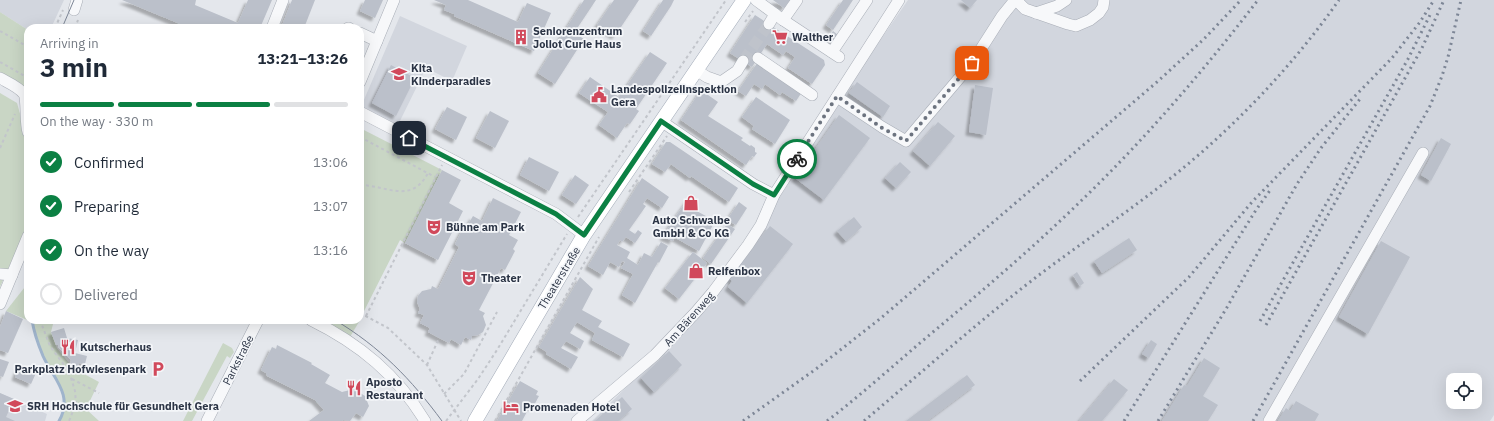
<!DOCTYPE html>
<html lang="en">
<head>
<meta charset="utf-8">
<style>
  :root { --surface:#fff; --page:#f2f2f3; --text:#1f2937; --muted:#747a83; --line:#e0e1e3; --accent:#0b8043 }
  body { margin:0; font-family:"IBM Plex Sans",sans-serif; background:var(--page); color:var(--text); height:100vh; display:flex; flex-direction:column; font-size:15px; white-space:nowrap }
  * { box-sizing:border-box; margin:0 }
  p { font-size:13px; color:var(--muted) }
  .icon { flex:none; width:22px; height:22px; fill:none; stroke:currentColor; stroke-width:2; stroke-linecap:round; stroke-linejoin:round }
  .map { position:relative; flex:1; overflow:hidden }
  .side { position:absolute; left:24px; top:24px; width:340px; height:300px; display:flex; flex-direction:column; background:var(--surface); border-radius:12px; box-shadow:0 4px 16px #0002 }
  .side>* { flex:none }
  .buttons { position:absolute; left:1446px; top:373px; display:grid; gap:8px }
  .buttons a { display:grid; place-items:center; width:36px; height:36px; border-radius:8px; background:var(--surface); box-shadow:0 4px 16px #0002; font-size:20px }
  .pin { position:absolute; display:grid; place-items:center; width:34px; height:34px; color:#fff; margin:-17px; border-radius:8px; box-shadow:0 2px 6px #0006 }
  .courier { position:absolute; display:grid; place-items:center; width:40px; height:40px; margin:-20px; border:3px solid #0b8043; border-radius:50%; background:#fff; color:#222; box-shadow:0 1px 5px #0007 }
  .headline em { font-style:normal; font-weight:700 }
  .headline div { display:flex; flex-direction:column-reverse }
  .headline { display:flex; align-items:center; justify-content:space-between; height:68px; padding:0 16px }
  h1 { font-size:26px; font-weight:700; line-height:30px }
  .bar { display:grid; grid-template-columns:repeat(4,1fr); gap:6px 4px; align-content:center; height:48px; padding:0 16px }
  .bar i { height:5px; border-radius:3px; background:var(--line) }
  .bar .active { background:var(--accent) }
  .bar p { grid-column:span 4 }
  ol { padding:0 16px; list-style:none }
  li { display:flex; align-items:center; gap:12px; height:44px }
  li p { margin-inline-start:auto }
  li .icon { padding:4px; border-radius:50%; background:var(--accent); color:#fff; stroke-width:4 }
  li:last-child { color:var(--muted) }
  li i { width:22px; height:22px; border:2px solid var(--line); border-radius:50% }
  .map>svg:first-child { display:block }
</style>
</head>
<body>
<div class="map">
<svg width="1494" height="421" viewBox="0 0 1494 421">
  <defs>
    <filter id="shadow"><feDropShadow dx="-3.5" dy="3.5" stdDeviation="1" flood-color="#0004"/></filter>
  </defs>
  <rect width="100%" height="100%" fill="#e4e7ec"/>
  <g fill="#d2d6de" fill-rule="evenodd">
    <path d="M0,0h64l-13,28h-23v2l-28,-18z"/>
    <path d="M908,0h586v415l-4,6h-898l115,-113 78,-119 83,-131zM1453,380h22v22h-22z"/>
    <path d="M400,16l67,30 -15,35 -26,-13 -30,61 -36,-20z"/>
    <path d="M0,393l47,21 -2,7h-45z"/>
  </g>
  <g fill="#c9d6c5">
    <path d="M0,12l28,18v48l-4,9 -24,-15z"/>
    <path d="M0,93l17,10 11,39v83l-28,62z"/>
    <path d="M360,128l82,42 -37,73 -5,-3 -40,79z"/>
    <path d="M28,283v37h26l-3,12 6,16 16,20 26,14 -13,27 13,12h-40c14,-25 -4,-42 -15,-63 -6,-12 -9,-24 -12,-36l-26,-11z"/>
    <path d="M318,320h42l-10,17z"/>
    <path d="M223,343l9,5 2,4 -4,6 -3,-2 -35,65h-9z"/>
  </g>
  <g fill="none" stroke-linecap="round" stroke-linejoin="round">
    <g stroke="#9fb4cc" stroke-width="3">
      <path d="M27,295l1,7"/>
      <path d="M32,320c2,13 6,24 11,36 10,22 31,39 16,65"/>
    </g>
  </g>
  <g fill="#bbc0ca" filter="url(#shadow)">
    <path d="M122,0h74l-1,5 43,18 10,-23h24l-12,28h-66l-8,-3 -1,1z"/>
    <path d="M292,0h23l-11,28h-23z"/>
    <path d="M365,0h18l-8,18 -15,-7z"/>
    <path d="M434,0h34l50,22 9,-19 24,10 -17,38 -80,-35v-2l-10,-4 2,-5z"/>
    <path d="M584,0h12l-22,33 10,6 -29,45 -17,-11z"/>
    <path d="M614,0h25l-24,36 -18,-11z"/>
    <path d="M663,0h11l-3,6 -20,30 -8,-5z"/>
    <path d="M773,0h17l-6,8z"/>
    <path d="M843,0h10l-20,30 -7,-5z"/>
    <path d="M961,0h16l-7,8z"/>
    <path d="M755,15l69,45 1,5 -13,19 -24,-16 7,-11 -9,-6 -3,4 -16,-11 -15,23 -22,-14z"/>
    <path d="M833,31l5,4 -4,7 -5,-4z"/>
    <path d="M650,52l17,11 -31,46 3,2 -9,13 -3,-1 -10,15 -18,-13 9,-13 -29,-19 11,-16 29,20z"/>
    <path d="M758,62l44,30 -6,9 -14,-9 -2,3 -15,-11 -3,5 -8,-5 -8,12 -8,-5z"/>
    <path d="M391,65l24,13 -19,38 -24,-13z"/>
    <path d="M857,82l33,24 -7,11 -34,-24z"/>
    <path d="M975,85l18,3 -7,47 -17,-3z"/>
    <path d="M701,90l17,12 -10,14 35,22 -2,2 9,6 1,-1 4,3v4l2,1 -3,4 -2,-1 -6,9 -65,-45z"/>
    <path d="M756,97l34,23 -15,24 -23,-15 2,-3 -12,-9z"/>
    <path d="M447,107l20,10 -11,23 -21,-11z"/>
    <path d="M490,111l19,10 -14,27 -19,-10z"/>
    <path d="M839,115l31,23 -46,62 -29,-22z"/>
    <path d="M938,122l17,14 -25,30 -17,-15z"/>
    <path d="M1441,138l10,6 -20,37 -10,-6z"/>
    <path d="M666,142h4l68,46 -9,14 -38,-26 -1,2 -19,-14 -6,8 -13,-8z"/>
    <path d="M529,157l30,15 -10,19 -29,-16z"/>
    <path d="M900,162l11,10 -15,16 -11,-10z"/>
    <path d="M442,170l19,10 -12,23 14,8 -25,49 -33,-17z"/>
    <path d="M575,175l14,10 -13,19 -14,-9z"/>
    <path d="M642,178l27,19 -7,11 -15,-10 -4,6 3,2 -17,24 6,4 3,-4 4,3 -7,10 -9,-6 -4,5 -2,-2 -3,5 13,7 -3,6 11,7 6,-12 8,4 9,-15 7,4 -9,17 -1,-1 -23,41 -13,-8 11,-21 -12,-6 4,-6 -3,-1 -3,6 -9,-5 -7,13 -15,-9z"/>
    <path d="M493,198l28,14 -12,23 9,5 -5,9 2,2 -10,19 -4,-2 -22,42 6,3 -2,3 3,9 -3,7 -5,3 -6,1 -1,4 -6,-3 -4,8 -10,-6 -2,4 -21,-11 2,-4 -10,-5 4,-8 -6,-2 2,-4 -3,-7 1,-6 4,-5 9,-2 1,-3 6,3 21,-42 -4,-3 10,-19 2,1 6,-10 9,5z"/>
    <path d="M689,198l7,4 -3,7 22,12 -16,30 -25,-14 -1,4 -10,-4 10,-17z"/>
    <path d="M739,202l8,6 -11,17 -9,-5z"/>
    <path d="M854,217l8,10 -16,14 -9,-10z"/>
    <path d="M727,224l8,5 -24,35 -8,-6z"/>
    <path d="M770,226l23,18 -46,59 -19,-16 4,-6 -3,-3z"/>
    <path d="M1129,238l8,12 -35,23 -8,-12z"/>
    <path d="M1381,241l29,16 -42,77 -29,-17z"/>
    <path d="M693,252l14,11 -28,36 -14,-11z"/>
    <path d="M1077,272l7,11 -4,3 -7,-11z"/>
    <path d="M580,277l13,12 -11,21 20,11 -4,6 32,17 -7,13 -31,-17 3,-7 -18,-11 -7,11 14,8 -4,8 -14,-8 -5,7 17,9 -7,12 -25,-15 1,-2 -8,-5z"/>
    <path d="M6,311l17,8 -15,34 -8,-3v-23z"/>
    <path d="M64,328l3,10 11,2 -3,13 12,3 -2,8 -6,-1 -1,5 -8,-2 1,-6 -12,-12 -1,-3h-2l-5,-13z"/>
    <path d="M1151,340l6,4 -8,14 -7,-4z"/>
    <path d="M277,345l35,18 -1,1 19,11 -5,8 17,9 12,-3 11,7 4,10 -6,11 -7,-4 -6,8 -7,-1 -1,1h-33l15,-11 -9,-10 -48,-24 -1,-3 -5,-3 11,-23 4,2z"/>
    <path d="M669,351l13,14 -28,27 -13,-14z"/>
    <path d="M1204,358l16,10 -17,28 15,9 -10,16h-46l22,-36 3,1z"/>
    <path d="M0,359l9,3 -6,15 -3,-1z"/>
    <path d="M19,366l17,7 -5,11 -16,-7z"/>
    <path d="M967,375l8,10 -48,36h-21z"/>
    <path d="M1114,379l14,11 -26,31h-23z"/>
    <path d="M520,381l18,10 -2,4 3,1 -6,11 -3,-1 -8,15h-25z"/>
    <path d="M0,393l14,6 -8,18 9,4h-15z"/>
    <path d="M622,397l10,12 -14,12h-23z"/>
    <path d="M1296,401l23,13 -4,7h-37l8,-13 4,3z"/>
  </g>
  <g fill="none" stroke-linecap="round" stroke-linejoin="round">
    <path stroke="#bfc3cb" stroke-width="11" stroke-dasharray="11 5.5" stroke-linecap="butt" d="M743,61l26,-37"/>
    <defs>
      <g id="minor">
        <path d="M756,0l27,20 56,37"/>
        <path d="M1016,0l9,9 43,15 8,2 14,-6 9,-7 4,-6 1,-7"/>
        <path d="M74,10l3,-10"/>
        <path d="M1036,13l21,-7 9,-6"/>
        <path d="M783,20l14,-20"/>
        <path d="M769,24l6,-10"/>
        <path d="M272,28l11,-28"/>
        <path d="M348,28h1"/>
        <path d="M360,33l17,8"/>
        <path d="M832,52l35,-52"/>
        <path d="M758,58l54,37"/>
        <path d="M696,70l11,7 14,5 16,-11 6,-10"/>
        <path d="M0,78c7,4 19,9 24,16 3,5 1,29 4,38"/>
        <path d="M360,82l34,-82"/>
        <path d="M837,97l45,30 24,14 66,-78 30,-47 13,-16"/>
        <path d="M360,112l196,102 28,21"/>
        <path d="M661,121l92,63 21,11"/>
        <path d="M0,274l12,1"/>
        <path d="M0,304l28,-68"/>
        <path d="M311,320c49,24 86,55 114,101"/>
        <path d="M207,421l51,-101"/>
        <path d="M577,421l78,-66 41,-43 17,-20 35,-47 13,-20 13,-30 125,-195"/>
        <path d="M1269,421l154,-268"/>
      </g>
      <path id="major" d="M475,421l109,-186 160,-235"/>
    </defs>
    <use href="#minor" stroke="#a9aeb7" stroke-width="12"/>
    <use href="#major" stroke="#a3abb8" stroke-width="15"/>
    <g stroke="#c2c5cb" stroke-width="2" stroke-dasharray="3 3" stroke-linecap="butt">
      <path d="M745,22l8,-11"/>
      <path d="M55,28l8,-18"/>
      <path d="M75,28l3,-8"/>
      <path d="M0,31l28,16"/>
      <path d="M0,62l28,16"/>
      <path d="M360,137l75,40"/>
      <path d="M0,148l15,-34"/>
      <path d="M360,185c26,0 51,20 68,-12"/>
      <path d="M629,192l38,-56"/>
      <path d="M578,217l148,-217"/>
      <path d="M360,313l28,15 39,37 34,56"/>
      <path d="M366,316l76,-151"/>
      <path d="M40,320l10,26 14,19 7,13 4,13 1,13 -7,17"/>
      <path d="M427,365l12,-27"/>
      <path d="M72,379l27,14"/>
      <path d="M444,394l20,-20 33,-62"/>
      <path d="M446,421l32,-42 19,-29 70,-116"/>
      <path d="M495,421l104,-184"/>
    </g>
    <use href="#minor" stroke="#f7f8fa" stroke-width="11"/>
    <use href="#major" stroke="#fff" stroke-width="14"/>
    <g stroke="#7d8696" stroke-width="1">
      <path d="M62,28l12,-28"/>
      <path d="M335,320c45,27 76,59 107,101"/>
    </g>
    <g stroke="#7d8696" stroke-width="3" stroke-dasharray="2 4" stroke-linecap="butt">
      <path d="M1260,321l148,-262 22,-44"/>
      <path d="M1266,325l156,-277 22,-48"/>
      <path d="M1080,381l109,-104 63,-75 140,-144 28,-36 14,-22"/>
      <path d="M743,421l73,-52 65,-51 276,-236 47,-43 37,-39"/>
      <path d="M827,421c35,-27 67,-56 100,-84 54,-45 107,-90 157,-139 63,-61 120,-128 174,-198"/>
      <path d="M864,421c58,-49 115,-100 175,-146 49,-37 101,-71 149,-111 57,-48 108,-103 151,-164"/>
      <path d="M1124,421l132,-211 15,-21"/>
      <path d="M1158,421l68,-112 71,-125 24,-36 39,-49"/>
      <path d="M1253,421l177,-315 12,-30 6,-19 13,-57"/>
    </g>
  </g>
  <g fill="none" stroke-linecap="round" stroke-linejoin="round">
    <path stroke="#6c737f" stroke-width="4" stroke-dasharray="0 7.2" d="M797,159l40,-63 45,32 24,13 66,-78"/>
    <path stroke="#0b8043" stroke-width="5" d="M409,138l147,76 28,21 77,-114 92,63 21,11 23,-36"/>
  </g>
  <defs>
    <symbol id="building-bare" viewBox="-9 -9 18 18"><path d="M-4-6H4V6H1V3H-1V6H-4ZM-2.5-4.3h1.7v1.8h-1.7ZM.8-4.3h1.7v1.8H.8ZM-2.5-1h1.7V.8h-1.7ZM.8-1h1.7V.8H.8Z" fill="#d1495b" stroke="#f4f6f9" stroke-width="2.5" paint-order="stroke"/></symbol>
    <symbol id="supermarket-bare" viewBox="-9 -9 18 18"><path d="M-6-5.5h2.5l.6 2H6L4.5 2H-2.5L-4.4-4H-6ZM-1.5 3.2a1.3 1.3 0 1 0 .1 0ZM3 3.2a1.3 1.3 0 1 0 .1 0Z" fill="#d1495b" stroke="#f4f6f9" stroke-width="2.5" paint-order="stroke"/></symbol>
    <symbol id="school-bare" viewBox="-9 -9 18 18"><path d="M0-5L7-2L0 1L-7-2ZM-4 1L0 2.5L4 1V4Q0 6-4 4Z" fill="#d1495b" stroke="#f4f6f9" stroke-width="2.5" paint-order="stroke"/></symbol>
    <symbol id="civic-bare" viewBox="-9 -9 18 18"><path d="M-.6-6.5H3V-4.5H.6V-3L4-1V1h2V6H-6V1h2V-1L-.6-3ZM-1.2 2.5V6h2.4V2.5Z" fill="#d1495b" stroke="#f4f6f9" stroke-width="2.5" paint-order="stroke"/></symbol>
    <symbol id="shop-bare" viewBox="-9 -9 18 18"><path d="M-5-2.5h2.3a2.7 3.5 0 0 1 5.4 0H5L5.5 6h-11ZM-1.5-2.5h3a1.5 2.3 0 0 0-3 0Z" fill="#d1495b" stroke="#f4f6f9" stroke-width="2.5" paint-order="stroke"/></symbol>
    <symbol id="theatre-bare" viewBox="-9 -9 18 18"><path d="M-5-5.5Q0-4 5-5.5V0Q5 5 0 6Q-5 5-5 0ZM-3.3-2.5H-1v1.5H-3.3ZM1-2.5H3.3v1.5H1ZM-2.8 1Q0 5.5 2.8 1Z" fill="#d1495b" stroke="#f4f6f9" stroke-width="2.5" paint-order="stroke"/></symbol>
    <symbol id="restaurant-bare" viewBox="-9 -9 18 18"><path d="M-5-6h1v4h1v-4h1v4h1v-4h1v5L-1.5 .5V6h-2V.5L-5-1ZM5-6V6H3V1.5H1.5Q1.5-4 5-6Z" fill="#d1495b" stroke="#f4f6f9" stroke-width="2.5" paint-order="stroke"/></symbol>
    <symbol id="parking-bare" viewBox="-9 -9 18 18"><path d="M-3.5-5.5H1a3.5 3.5 0 0 1 0 7H-1V5.5H-3.5ZM-1-3.4V-.6H.8a1.4 1.4 0 0 0 0-2.8Z" fill="#d1495b" stroke="#f4f6f9" stroke-width="2.5" paint-order="stroke"/></symbol>
    <symbol id="university-bare" viewBox="-9 -9 18 18"><path d="M0-5L7-2L0 1L-7-2ZM-4 1L0 2.5L4 1V4Q0 6-4 4Z" fill="#d1495b" stroke="#f4f6f9" stroke-width="2.5" paint-order="stroke"/></symbol>
    <symbol id="hotel-bare" viewBox="-9 -9 18 18"><path d="M-6-4.5h1.5V1H6V5H4.5V3h-9V5H-6ZM-4 0a1.8 1.8 0 1 1 3.6 0ZM.5 0V-2.5h3Q6-2.5 6 0Z" fill="#d1495b" stroke="#f4f6f9" stroke-width="2.5" paint-order="stroke"/></symbol>
  </defs>
  <g fill-rule="evenodd">
    <use href="#building-bare" x="510" y="26" width="22" height="22"/>
    <use href="#supermarket-bare" x="769" y="26" width="22" height="22"/>
    <use href="#school-bare" x="388" y="63" width="22" height="22"/>
    <use href="#civic-bare" x="588" y="84" width="22" height="22"/>
    <use href="#shop-bare" x="680" y="192" width="22" height="22"/>
    <use href="#theatre-bare" x="423" y="216" width="22" height="22"/>
    <use href="#shop-bare" x="685" y="260" width="22" height="22"/>
    <use href="#theatre-bare" x="458" y="267" width="22" height="22"/>
    <use href="#restaurant-bare" x="57" y="336" width="22" height="22"/>
    <use href="#parking-bare" x="147" y="358" width="22" height="22"/>
    <use href="#restaurant-bare" x="343" y="377" width="22" height="22"/>
    <use href="#university-bare" x="4" y="395" width="22" height="22"/>
    <use href="#hotel-bare" x="500" y="396" width="22" height="22"/>
  </g>
  <g text-anchor="middle" stroke-width="3.5" stroke-linejoin="round" paint-order="stroke">
    <g font-size="11" font-weight="bold" fill="#2b3445" stroke="#f4f6f9" text-anchor="start">
      <text x="533" y="35">Seniorenzentrum<tspan x="533" dy="13">Joliot Curie Haus</tspan></text>
      <text x="792" y="41">Walther</text>
      <text x="411" y="72">Kita<tspan x="411" dy="13">Kinderparadies</tspan></text>
      <text x="611" y="93">Landespolizeiinspektion<tspan x="611" dy="13">Gera</tspan></text>
      <text x="691" y="224" text-anchor="middle">Auto Schwalbe<tspan x="691" dy="13">GmbH &amp; Co KG</tspan></text>
      <text x="446" y="231">Bühne am Park</text>
      <text x="708" y="275">Reifenbox</text>
      <text x="481" y="282">Theater</text>
      <text x="80" y="351">Kutscherhaus</text>
      <text x="146" y="373" text-anchor="end">Parkplatz Hofwiesenpark</text>
      <text x="366" y="386">Aposto<tspan x="366" dy="13">Restaurant</tspan></text>
      <text x="27" y="410">SRH Hochschule für Gesundheit Gera</text>
      <text x="523" y="411">Promenaden Hotel</text>
    </g>
    <g font-size="11" fill="#2b3445" stroke="#f4f6f9">
      <text transform="translate(559 278) rotate(-59)" y="4">Theaterstraße</text>
      <text transform="translate(689 319) rotate(-48)" y="4">Am Bärenweg</text>
      <text transform="translate(238 360) rotate(-63)" y="4">Parkstraße</text>
    </g>
  </g>
</svg>
<div class="buttons">
<a><svg class="icon" aria-label="locate" viewBox="0 0 24 24"><circle cx="12" cy="12" r="6"/><path d="M12 2v4M12 18v4M2 12h4M18 12h4"/></svg></a>
</div>
<div class="pin" style="left:972px;top:63px;background:#ea580c"><svg class="icon" aria-label="bag" viewBox="0 0 24 24"><path d="M5 8h14l-1 12H6zM9 8a3 3 0 0 1 6 0"/></svg></div>
<div class="pin" style="left:409px;top:138px;background:#1f2937"><svg class="icon" aria-label="home" viewBox="0 0 24 24"><path d="M3 11l9-7 9 7M6 9v11h12V9"/></svg></div>
<div class="courier" style="left:797px;top:159px"><svg class="icon" aria-label="bike" viewBox="0 0 24 24"><circle cx="6" cy="16" r="4"/><circle cx="18" cy="16" r="4"/><path d="M6 16l4-8h5l3 8M10 8l3 8H6M13 5h3"/></svg></div>
<section class="side">
<div class="headline"><div><h1>3 min</h1><p>Arriving in</p></div><em>13:21–13:26</em></div>
<div class="bar"><i class="active"></i><i class="active"></i><i class="active"></i><i></i><p>On the way · 330 m</p></div>
<ol>
<li><svg class="icon" aria-label="check" viewBox="0 0 24 24"><path d="M5 12l5 5 9-10"/></svg>Confirmed<p>13:06</p></li>
<li><svg class="icon" aria-label="check" viewBox="0 0 24 24"><path d="M5 12l5 5 9-10"/></svg>Preparing<p>13:07</p></li>
<li><svg class="icon" aria-label="check" viewBox="0 0 24 24"><path d="M5 12l5 5 9-10"/></svg>On the way<p>13:16</p></li>
<li><i></i>Delivered</li>
</ol>
</section>
</div>
</body>
</html>
